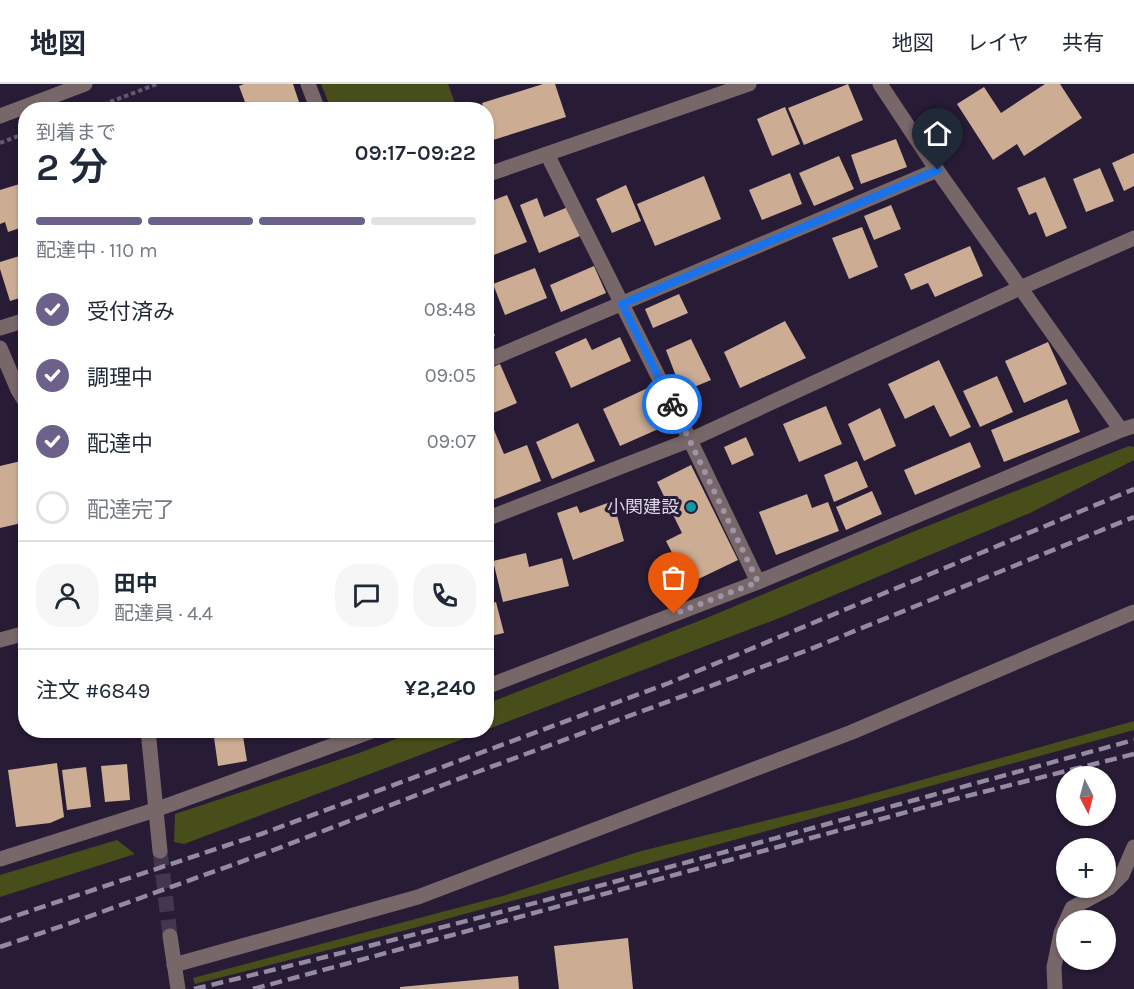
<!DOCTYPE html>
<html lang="ja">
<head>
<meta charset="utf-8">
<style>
  :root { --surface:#fff; --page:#f6f6f7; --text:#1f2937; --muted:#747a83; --line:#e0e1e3; --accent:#6b618a }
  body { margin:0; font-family:Karla,"Noto Sans JP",sans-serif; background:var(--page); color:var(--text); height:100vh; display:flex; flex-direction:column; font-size:22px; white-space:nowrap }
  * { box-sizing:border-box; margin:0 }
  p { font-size:20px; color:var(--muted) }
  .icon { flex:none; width:33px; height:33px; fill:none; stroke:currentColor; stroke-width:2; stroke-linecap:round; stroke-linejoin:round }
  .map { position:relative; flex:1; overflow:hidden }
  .panel { position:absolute; left:18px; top:18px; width:476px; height:636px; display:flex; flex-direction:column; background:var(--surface); border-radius:24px; box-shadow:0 2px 4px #0004 }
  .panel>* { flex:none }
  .needle { width:39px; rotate:174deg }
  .buttons { position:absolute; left:1056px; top:682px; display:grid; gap:12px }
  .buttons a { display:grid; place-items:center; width:60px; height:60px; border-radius:50%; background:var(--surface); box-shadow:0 2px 4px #0004; font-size:30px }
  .pin { position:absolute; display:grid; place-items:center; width:51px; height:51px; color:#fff; margin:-62px -26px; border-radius:50% 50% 50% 0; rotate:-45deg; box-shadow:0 0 6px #0007 }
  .pin .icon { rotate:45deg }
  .courier { position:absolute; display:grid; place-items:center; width:60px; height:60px; margin:-30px; border:4px solid #1a73e8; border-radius:50%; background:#fff; color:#222; box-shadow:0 2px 8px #0007 }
  .summary em { font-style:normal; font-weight:600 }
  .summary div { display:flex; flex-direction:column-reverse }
  .summary { display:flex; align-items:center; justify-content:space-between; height:102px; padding:0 18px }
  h1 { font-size:39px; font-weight:600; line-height:45px }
  .bar { display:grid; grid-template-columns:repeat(4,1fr); gap:9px 6px; align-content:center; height:72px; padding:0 18px }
  .bar i { height:8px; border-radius:4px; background:var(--line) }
  .bar .active { background:var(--accent) }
  .bar p { grid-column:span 4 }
  .line { display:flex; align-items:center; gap:15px; padding:0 18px; border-top:2px solid var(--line) }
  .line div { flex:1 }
  .round { display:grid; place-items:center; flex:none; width:63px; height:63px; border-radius:24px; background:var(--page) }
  ol { padding:0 18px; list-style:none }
  li { display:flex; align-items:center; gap:18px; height:66px }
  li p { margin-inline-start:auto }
  li .icon { padding:6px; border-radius:50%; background:var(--accent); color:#fff; stroke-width:4 }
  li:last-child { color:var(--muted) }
  li i { width:33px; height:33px; border:3px solid var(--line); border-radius:50% }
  header { display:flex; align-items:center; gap:36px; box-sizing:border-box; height:84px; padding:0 30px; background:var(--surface); border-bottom:2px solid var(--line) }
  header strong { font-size:28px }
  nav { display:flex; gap:33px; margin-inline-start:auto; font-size:21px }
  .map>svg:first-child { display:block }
</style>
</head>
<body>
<header>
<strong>地図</strong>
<nav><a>地図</a><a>レイヤ</a><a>共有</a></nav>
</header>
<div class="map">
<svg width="1134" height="905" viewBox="0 0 1134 905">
  <rect width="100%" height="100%" fill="#281b35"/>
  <g fill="#484e1a">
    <path d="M321,0h127l9,25h-126z"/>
    <path d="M1129,362l5,1v13l-104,53 -248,104 -296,113v-26l223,-87 206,-86z"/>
    <path d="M1134,637v9l-724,199 -215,55 -2,-6 313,-83 135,-44 201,-49z"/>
    <path d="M417,647h67l-300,113 -10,-2 1,-28 184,-61z"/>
    <path d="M117,756l18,14 -135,43v-22z"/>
  </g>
  <g fill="#ccad94">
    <path d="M244,0h49l6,18 -21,8h-30l-9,-24z"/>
    <path d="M543,0h12l11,33 -73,23 -7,-23v-7h-2l-2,-7z"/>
    <path d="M848,0l15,36 -59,25 -16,-37z"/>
    <path d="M1045,0h15l22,34 -58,38 -7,-12 -24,16 -36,-56 27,-17 17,26z"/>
    <path d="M785,23l15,37 -28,12 -15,-37z"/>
    <path d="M896,55l11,28 -46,17 -10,-29z"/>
    <path d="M1134,69v33l-10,5 -12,-28z"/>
    <path d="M839,72l15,33 -40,17 -15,-33z"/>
    <path d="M1100,84l14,33 -28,11 -13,-33z"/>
    <path d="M790,89l12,31 -40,16 -13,-30z"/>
    <path d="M704,92l17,43 -66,27 -18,-42z"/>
    <path d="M1045,93l22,51 -21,9 -10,-25 -7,3 -12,-27z"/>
    <path d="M26,98v44l-18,6 -3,-10 -5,2v-34z"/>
    <path d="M626,101l15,36 -29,12 -16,-34z"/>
    <path d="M507,111l20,47 -41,16v-55z"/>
    <path d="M537,114l7,19 24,-10 12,29 -41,17 -19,-48z"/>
    <path d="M891,121l10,24 -27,11 -10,-24z"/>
    <path d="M862,143l16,40 -29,12 -17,-41z"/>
    <path d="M970,162l13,30 -48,21 -7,-14 -17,7 -7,-16z"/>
    <path d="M26,170v42l-16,5 -10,-32v-7z"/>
    <path d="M594,182l12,27 -45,19 -11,-27z"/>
    <path d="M535,184l12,30 -42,17 -12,-31z"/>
    <path d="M679,210l9,19 -35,15 -8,-19z"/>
    <path d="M486,230l9,22 -9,4z"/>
    <path d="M785,237l21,37 -66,30 -16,-36z"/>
    <path d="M620,253l11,24 -60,27 -16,-36 31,-14 6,12z"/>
    <path d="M691,255l20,41 -29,12 -16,-42z"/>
    <path d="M1048,258l19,42 -43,19 -19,-42z"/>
    <path d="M939,276l32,67 -21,10 -16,-32 -29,14 -17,-35z"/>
    <path d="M500,280l17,39 -31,13v-46z"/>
    <path d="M997,292l16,36 -33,15 -17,-36z"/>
    <path d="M654,301l18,38 -52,23 -17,-37z"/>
    <path d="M1067,315l13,33 -76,30 -13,-32z"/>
    <path d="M826,322l16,38 -43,18 -16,-38z"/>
    <path d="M880,324l16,38 -32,15 -16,-37z"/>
    <path d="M578,339l17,38 -43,18 -16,-37z"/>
    <path d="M494,346l10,24 23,-9 14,36 -51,20 -4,-10v-58z"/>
    <path d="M746,353l8,18 -22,10 -8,-18z"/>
    <path d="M970,358l11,25 -66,28 -11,-25z"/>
    <path d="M21,377l3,14h2v47l-26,6v-62z"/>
    <path d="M857,377l11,26 -34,15 -10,-27z"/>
    <path d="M691,381l47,95 -50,24 -22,-43 16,-8 -25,-51z"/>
    <path d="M872,407l10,23 -36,16 -10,-23z"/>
    <path d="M807,410l5,14 16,-6 11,29 -63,24 -17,-43z"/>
    <path d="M613,417l11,40 -51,19 -16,-47 20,-7 3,7z"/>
    <path d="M526,469l3,14 33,-9 7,28 -66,16 -10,-41z"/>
    <path d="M496,518l8,31 -18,4v-32z"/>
    <path d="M60,646h44v2l-44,3z"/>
    <path d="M213,646h29l5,31 -29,5z"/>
    <path d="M57,679l7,54 -14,6 -34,4 -8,-57z"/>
    <path d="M127,680l3,36 -25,2 -4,-36z"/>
    <path d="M86,683l5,40 -24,3 -5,-40z"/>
    <path d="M628,854l5,51h-74l-5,-43z"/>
    <path d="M518,892l1,13h-119v-2z"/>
  </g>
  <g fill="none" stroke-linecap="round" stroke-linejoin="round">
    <path stroke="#433750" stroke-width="15" stroke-dasharray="15 8" stroke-linecap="butt" d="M160,767l10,85"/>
    <g stroke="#645870" stroke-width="4" stroke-dasharray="4.5 3" stroke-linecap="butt">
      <path d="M89,26l68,-26"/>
      <path d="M0,59l26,-10"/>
    </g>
    <g stroke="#786769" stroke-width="15">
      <path d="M308,0l10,26"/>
      <path d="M880,0l57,86 184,260"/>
      <path d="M0,32l85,-32"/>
      <path d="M547,70l143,286 68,142"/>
      <path d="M486,91l263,-91"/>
      <path d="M0,244l26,-8"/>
      <path d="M0,264l18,42 8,13"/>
      <path d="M486,277l451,-191"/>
      <path d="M486,435l204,-79 330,-152 114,-50"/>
      <path d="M0,556l26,-7"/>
      <path d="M486,603l272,-105 363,-152 13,-4"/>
      <path d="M148,646l12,121"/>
      <path d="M0,775l155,-49 220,-80"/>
      <path d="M170,852l8,53"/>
      <path d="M174,881l244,-68 434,-165 282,-120"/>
      <path d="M1055,905l-1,-22 7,-34 11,-25 37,-20 13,-13 12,-28"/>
    </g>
    <g stroke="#958ba0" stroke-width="4.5" stroke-dasharray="12 6" stroke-linecap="butt">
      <path d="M0,837l264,-88 405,-150 465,-194"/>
      <path d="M0,863l68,-23 203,-73 206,-79 331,-122 326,-133"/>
      <path d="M194,905c315,-75 627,-164 940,-249"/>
      <path d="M253,905l702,-190 179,-45"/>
    </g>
  </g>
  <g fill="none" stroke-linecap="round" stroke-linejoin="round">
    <path stroke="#9e94a9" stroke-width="6" stroke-dasharray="0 10.8" d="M672,320l86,178 -84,32"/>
    <path stroke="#1a73e8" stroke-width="8" d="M672,320l-50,-100 316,-134"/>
  </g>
  <circle fill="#0f9aa8" stroke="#281b35" stroke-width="2" cx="691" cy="423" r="6"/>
  <g text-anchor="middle" stroke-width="6" stroke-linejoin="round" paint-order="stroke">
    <g font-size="18" fill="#ddd5e7" stroke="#281b35" text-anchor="end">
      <text x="679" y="429">小関建設</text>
    </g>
  </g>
</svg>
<div class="buttons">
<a><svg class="needle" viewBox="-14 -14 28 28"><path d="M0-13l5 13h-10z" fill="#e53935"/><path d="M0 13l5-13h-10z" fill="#747a83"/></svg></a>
<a>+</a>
<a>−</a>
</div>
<div class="pin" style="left:674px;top:530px;background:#ea580c"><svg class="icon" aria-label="bag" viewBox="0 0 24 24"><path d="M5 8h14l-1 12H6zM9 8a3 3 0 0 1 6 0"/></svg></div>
<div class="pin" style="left:938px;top:86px;background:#1f2937"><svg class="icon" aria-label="home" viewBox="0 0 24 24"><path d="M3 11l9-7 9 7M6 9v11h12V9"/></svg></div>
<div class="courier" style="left:672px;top:320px"><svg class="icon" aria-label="bike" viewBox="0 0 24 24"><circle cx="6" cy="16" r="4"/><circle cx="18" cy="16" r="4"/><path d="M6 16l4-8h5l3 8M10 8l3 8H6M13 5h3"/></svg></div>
<section class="panel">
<div class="summary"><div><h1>2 分</h1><p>到着まで</p></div><em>09:17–09:22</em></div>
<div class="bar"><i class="active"></i><i class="active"></i><i class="active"></i><i></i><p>配達中 · 110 m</p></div>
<ol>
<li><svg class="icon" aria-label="check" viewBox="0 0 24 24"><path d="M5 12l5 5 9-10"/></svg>受付済み<p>08:48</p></li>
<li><svg class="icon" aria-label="check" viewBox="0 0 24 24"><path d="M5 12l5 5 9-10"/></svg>調理中<p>09:05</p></li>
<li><svg class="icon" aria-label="check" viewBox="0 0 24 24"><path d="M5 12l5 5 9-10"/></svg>配達中<p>09:07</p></li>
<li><i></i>配達完了</li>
</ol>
<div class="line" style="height:108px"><a class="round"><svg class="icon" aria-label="person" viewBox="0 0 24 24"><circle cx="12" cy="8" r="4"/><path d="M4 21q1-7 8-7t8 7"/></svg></a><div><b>田中</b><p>配達員 · 4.4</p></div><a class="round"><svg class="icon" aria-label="chat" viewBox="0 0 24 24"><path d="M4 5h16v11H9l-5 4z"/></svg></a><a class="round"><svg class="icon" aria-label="phone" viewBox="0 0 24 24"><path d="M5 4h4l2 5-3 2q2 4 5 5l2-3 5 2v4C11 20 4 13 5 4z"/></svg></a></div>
<div class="line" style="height:78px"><div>注文 #6849</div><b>¥2,240</b></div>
</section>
</div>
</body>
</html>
